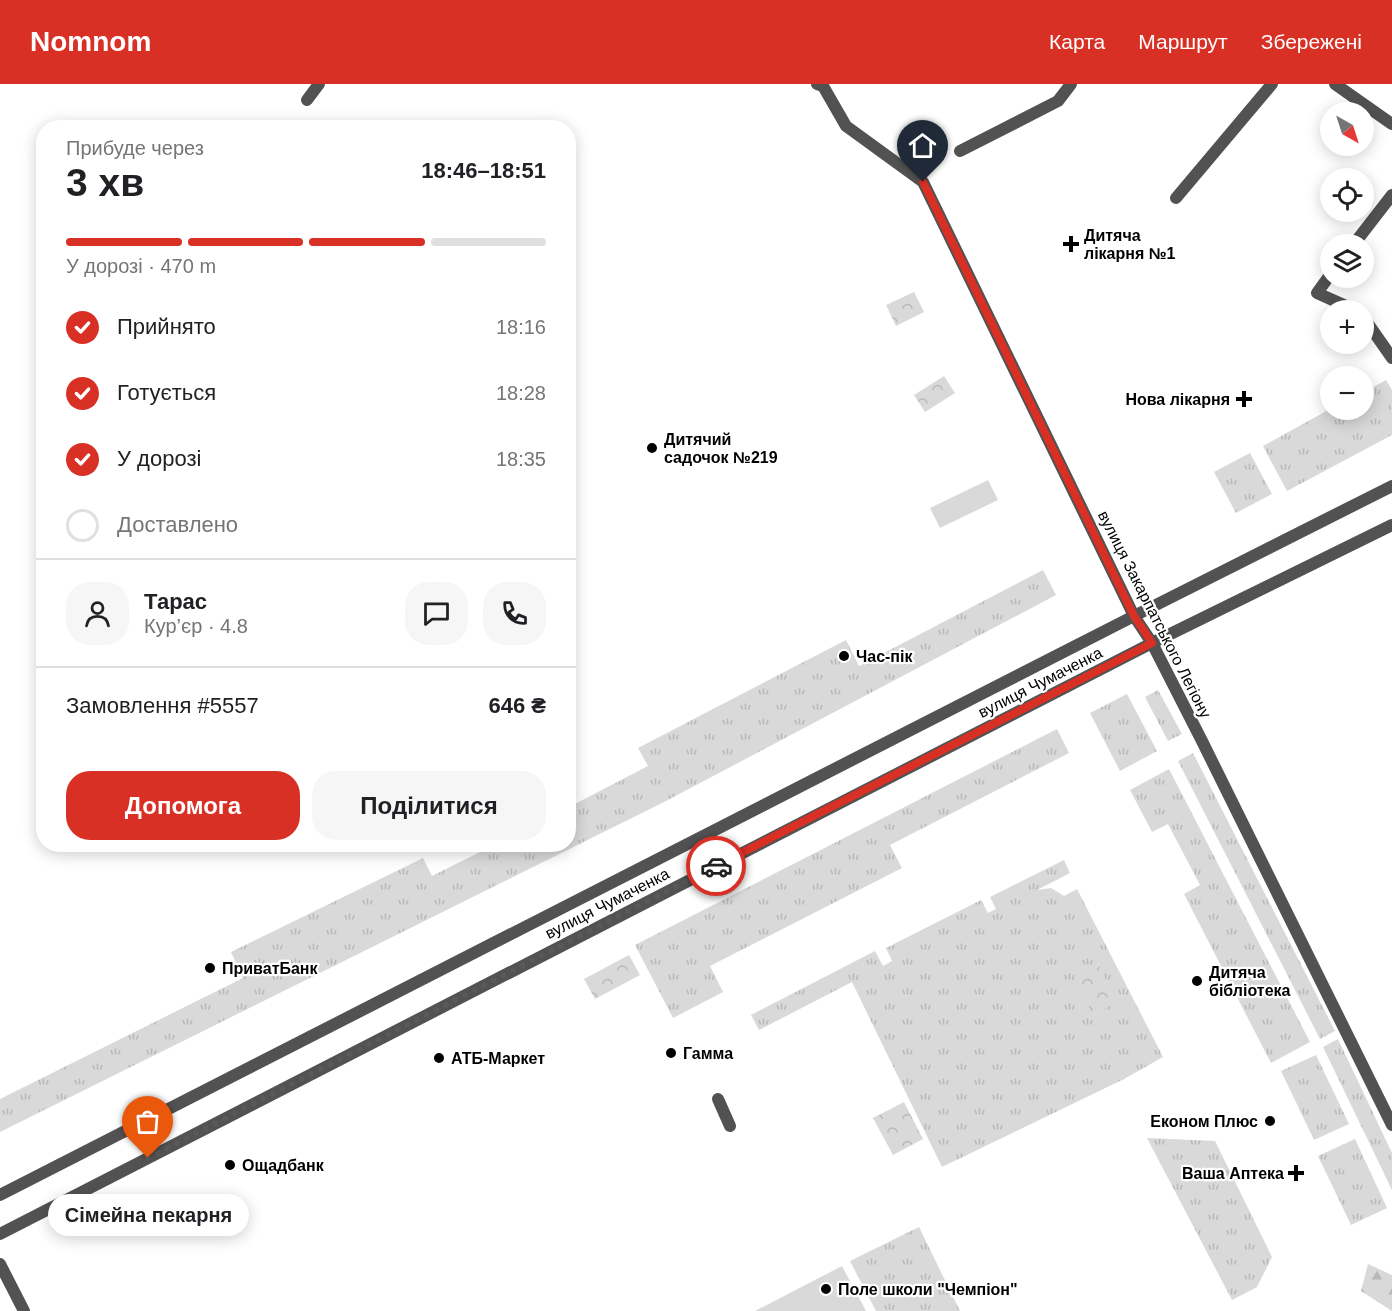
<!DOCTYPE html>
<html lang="uk">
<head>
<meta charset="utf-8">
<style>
  :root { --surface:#fff; --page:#f6f6f6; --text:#202124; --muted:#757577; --line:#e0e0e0; --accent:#d93025 }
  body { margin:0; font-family:Arial,sans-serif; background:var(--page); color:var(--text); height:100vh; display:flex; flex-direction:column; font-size:22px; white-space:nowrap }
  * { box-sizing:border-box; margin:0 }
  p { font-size:20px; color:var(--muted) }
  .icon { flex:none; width:33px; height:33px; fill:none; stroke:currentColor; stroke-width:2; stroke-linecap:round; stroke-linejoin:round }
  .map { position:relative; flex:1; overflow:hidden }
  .details { position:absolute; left:36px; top:36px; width:540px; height:732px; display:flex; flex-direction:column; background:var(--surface); border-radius:24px; box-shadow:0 3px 15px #0003 }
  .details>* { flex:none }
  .needle { width:39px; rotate:141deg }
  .tools { position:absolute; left:1320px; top:18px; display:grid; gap:12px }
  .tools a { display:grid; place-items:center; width:54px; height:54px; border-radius:50%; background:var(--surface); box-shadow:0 3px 15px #0003; font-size:30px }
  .pin { position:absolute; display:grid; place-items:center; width:51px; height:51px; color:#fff; margin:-62px -26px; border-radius:50% 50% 50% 0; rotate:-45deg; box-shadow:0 0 6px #0007 }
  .pin .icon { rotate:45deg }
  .courier { position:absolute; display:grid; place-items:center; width:60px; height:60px; margin:-30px; border:4px solid #d93025; border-radius:50%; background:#fff; color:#222; box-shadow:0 2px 8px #0007 }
  .bubble { position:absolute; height:42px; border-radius:21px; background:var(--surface); box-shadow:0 3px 15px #0003; font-size:20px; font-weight:600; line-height:42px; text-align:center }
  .summary em { font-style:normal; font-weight:600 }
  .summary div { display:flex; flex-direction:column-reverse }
  .summary { display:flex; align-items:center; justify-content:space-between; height:102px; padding:0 30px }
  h1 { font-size:39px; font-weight:600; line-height:45px }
  .bar { display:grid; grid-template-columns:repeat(4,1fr); gap:9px 6px; align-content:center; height:72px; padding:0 30px }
  .bar i { height:8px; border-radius:4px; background:var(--line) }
  .bar .active { background:var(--accent) }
  .bar p { grid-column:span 4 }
  .line { display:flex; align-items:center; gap:15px; padding:0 30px; border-top:2px solid var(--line) }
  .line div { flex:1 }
  .round { display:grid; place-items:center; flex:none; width:63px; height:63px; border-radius:24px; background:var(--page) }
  ol { padding:0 30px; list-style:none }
  li { display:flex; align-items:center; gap:18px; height:66px }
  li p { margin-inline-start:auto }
  li .icon { padding:6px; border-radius:50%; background:var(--accent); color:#fff; stroke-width:4 }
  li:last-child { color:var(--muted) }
  li i { width:33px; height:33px; border:3px solid var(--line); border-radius:50% }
  .action { display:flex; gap:12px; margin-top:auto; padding:12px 30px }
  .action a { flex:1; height:69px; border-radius:24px; background:var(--accent); color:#fff; font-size:24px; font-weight:600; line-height:69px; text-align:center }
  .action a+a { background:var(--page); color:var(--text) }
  header { display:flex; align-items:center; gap:36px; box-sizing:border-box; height:84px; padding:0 30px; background:var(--accent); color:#fff }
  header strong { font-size:28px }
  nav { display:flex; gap:33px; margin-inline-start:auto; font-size:21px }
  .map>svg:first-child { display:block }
</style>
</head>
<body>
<header>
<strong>Nomnom</strong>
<nav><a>Карта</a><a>Маршрут</a><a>Збережені</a></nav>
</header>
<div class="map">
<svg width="1392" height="1227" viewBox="0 0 1392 1227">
  <defs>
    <pattern id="grass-tufts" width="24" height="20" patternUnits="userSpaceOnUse" patternTransform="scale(1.5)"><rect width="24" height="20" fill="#d9d9d9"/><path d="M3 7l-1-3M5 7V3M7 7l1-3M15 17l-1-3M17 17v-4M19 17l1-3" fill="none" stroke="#b8b8b8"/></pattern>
    <pattern id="forest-firs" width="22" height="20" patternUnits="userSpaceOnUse" patternTransform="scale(1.5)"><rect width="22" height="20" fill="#d9d9d9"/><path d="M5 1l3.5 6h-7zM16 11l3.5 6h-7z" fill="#b8b8b8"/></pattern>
    <pattern id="park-crowns" width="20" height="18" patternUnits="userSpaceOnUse" patternTransform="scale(1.5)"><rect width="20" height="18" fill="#d9d9d9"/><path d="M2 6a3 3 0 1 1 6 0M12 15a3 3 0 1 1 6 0" fill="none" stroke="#b8b8b8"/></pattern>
  </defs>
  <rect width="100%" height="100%" fill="#fff"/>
  <g fill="url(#grass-tufts)" fill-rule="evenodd">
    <path d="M1386,296l6,10v45l-105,56 -24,-45 67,-37 34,1v-18z"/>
    <path d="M1250,369l22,41 -36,19 -22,-41z"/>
    <path d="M1043,486l13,25 -390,206 -666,331v-33l243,-121 -12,-26 192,-94 9,18 62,-31 74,-1 1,-37 79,-41 -10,-18 208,-108 13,26z"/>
    <path d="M1158,606l24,44 -14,7 -23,-44z"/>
    <path d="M1127,610l30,57 -37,20 -30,-58z"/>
    <path d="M1057,645l12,24 -179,92 12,23 -192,98 13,26 -50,26 -38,-73z"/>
    <path d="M1193,669l142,278 -15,8 -142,-278z"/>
    <path d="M1169,685l141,273 -39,21 -87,-169 16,-9 -32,-61 -16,8 -22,-42z"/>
    <path d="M1064,776l6,13 -33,17 14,-2 13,8 13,-7 86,168 -39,22 -182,88 -90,-185 -93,48 -8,-15 124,-64 8,15 9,-5 -6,-13 95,-48 7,13 8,-4 -6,-12zM1098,880l18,38 -23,13z"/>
    <path d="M1338,955l54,114v37l-69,-143z"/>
    <path d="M1316,971l33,69 -35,16 -33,-69z"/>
    <path d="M1147,1054l68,3 57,116 -15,30 -25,13z"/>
    <path d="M1355,1055l32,69 -36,17 -33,-69z"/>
    <path d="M919,1143l41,84h-84l-26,-50z"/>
  </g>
  <path fill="url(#forest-firs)" d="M1368,1180l24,11v36l-31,-20z"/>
  <g fill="url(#park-crowns)">
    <path d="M914,208l10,20 -28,14 -10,-21z"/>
    <path d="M944,292l11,17 -30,19 -11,-17z"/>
    <path d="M629,871l11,20 -45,24 -11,-20z"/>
    <path d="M1098,880l19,38 -24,13 -19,-39z"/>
    <path d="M904,1018l19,37 -30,16 -20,-37z"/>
  </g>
  <g fill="#d9d9d9">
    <path d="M988,396l10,20 -58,28 -10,-20z"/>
    <path d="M842,1182l24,45h-111z"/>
  </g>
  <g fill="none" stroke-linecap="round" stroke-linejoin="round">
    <g stroke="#525252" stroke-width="12">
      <path d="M817,0l6,2 23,40 77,56 211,434 258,-130"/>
      <path d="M1335,0l57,40"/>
      <path d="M307,16l12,-16"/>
      <path d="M960,67l98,-50 13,-17"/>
      <path d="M1176,114l96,-114"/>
      <path d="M1354,160l38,-49"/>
      <path d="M1330,191l-13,18 38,17"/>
      <path d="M1364,234l28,40"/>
      <path d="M1152,559l240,-118"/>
      <path d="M718,1015l12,27"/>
      <path d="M0,1180l24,47"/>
    </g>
    <g stroke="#525252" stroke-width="12">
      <path d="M0,1111l1134,-579 18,27 50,98 190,384"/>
      <path d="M0,1150l1152,-591"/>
    </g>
  </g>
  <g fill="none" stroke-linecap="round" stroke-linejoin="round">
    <path stroke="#595959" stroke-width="6" stroke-dasharray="0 10.8" d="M148,1074l568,-292"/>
    <path stroke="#d93025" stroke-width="8" d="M716,782l436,-223 -18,-27 -211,-434"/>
  </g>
  <g fill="#000" stroke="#fff" stroke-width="2">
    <path d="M1068 151h6v6h6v6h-6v6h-6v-6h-6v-6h6z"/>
    <path d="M1241 306h6v6h6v6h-6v6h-6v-6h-6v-6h6z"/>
    <circle cx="652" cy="364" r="6"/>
    <circle cx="844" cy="572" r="6"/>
    <circle cx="210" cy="884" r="6"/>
    <circle cx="1197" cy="897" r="6"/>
    <circle cx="671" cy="969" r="6"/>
    <circle cx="439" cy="974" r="6"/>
    <circle cx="1270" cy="1037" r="6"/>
    <circle cx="230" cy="1081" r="6"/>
    <path d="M1293 1080h6v6h6v6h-6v6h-6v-6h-6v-6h6z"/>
    <circle cx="826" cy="1205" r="6"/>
  </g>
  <g text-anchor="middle" stroke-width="4.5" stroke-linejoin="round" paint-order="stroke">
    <g font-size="16" font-weight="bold" fill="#000" stroke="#fff" text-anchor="start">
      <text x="1084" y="157">Дитяча<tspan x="1084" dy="18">лікарня №1</tspan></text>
      <text x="1230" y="321" text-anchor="end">Нова лікарня</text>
      <text x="664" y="361">Дитячий<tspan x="664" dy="18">садочок №219</tspan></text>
      <text x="856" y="578">Час-пік</text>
      <text x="222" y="890">ПриватБанк</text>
      <text x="1209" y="894">Дитяча<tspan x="1209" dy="18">бібліотека</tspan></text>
      <text x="683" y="975">Гамма</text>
      <text x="451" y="980">АТБ-Маркет</text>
      <text x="1258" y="1043" text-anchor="end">Економ Плюс</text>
      <text x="242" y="1087">Ощадбанк</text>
      <text x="1284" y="1095" text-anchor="end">Ваша Аптека</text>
      <text x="838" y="1211">Поле школи "Чемпіон"</text>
    </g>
    <g font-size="16" fill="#000" stroke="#fff">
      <text transform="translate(1155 530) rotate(63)" y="6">вулиця Закарпатського Легіону</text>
      <text transform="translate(1040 598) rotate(-27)" y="6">вулиця Чумаченка</text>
      <text transform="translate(607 819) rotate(-27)" y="6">вулиця Чумаченка</text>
    </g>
  </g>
</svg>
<div class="tools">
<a><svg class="needle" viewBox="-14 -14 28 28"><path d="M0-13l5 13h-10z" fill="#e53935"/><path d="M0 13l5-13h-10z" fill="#757577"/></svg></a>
<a><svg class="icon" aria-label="locate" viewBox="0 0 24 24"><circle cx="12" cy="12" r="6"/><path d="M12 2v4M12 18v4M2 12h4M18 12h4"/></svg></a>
<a><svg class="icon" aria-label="layers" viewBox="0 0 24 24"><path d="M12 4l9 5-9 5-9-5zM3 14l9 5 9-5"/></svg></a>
<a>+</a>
<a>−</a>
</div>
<div class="pin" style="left:148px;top:1074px;background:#ea580c"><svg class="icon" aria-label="bag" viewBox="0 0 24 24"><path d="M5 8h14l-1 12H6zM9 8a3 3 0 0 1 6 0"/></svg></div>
<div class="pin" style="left:923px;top:98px;background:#1f2937"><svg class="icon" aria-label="home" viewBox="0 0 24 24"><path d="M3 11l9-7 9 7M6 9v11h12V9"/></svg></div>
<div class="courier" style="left:716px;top:782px"><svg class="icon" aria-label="car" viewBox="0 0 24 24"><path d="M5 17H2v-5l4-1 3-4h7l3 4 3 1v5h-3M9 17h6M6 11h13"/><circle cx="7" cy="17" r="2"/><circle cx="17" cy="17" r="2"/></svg></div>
<div class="bubble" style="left:48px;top:1110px;width:201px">Сімейна пекарня</div>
<section class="details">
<div class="summary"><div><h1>3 хв</h1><p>Прибуде через</p></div><em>18:46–18:51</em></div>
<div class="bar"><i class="active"></i><i class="active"></i><i class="active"></i><i></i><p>У дорозі · 470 m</p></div>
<ol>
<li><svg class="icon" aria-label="check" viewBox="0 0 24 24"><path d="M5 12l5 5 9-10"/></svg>Прийнято<p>18:16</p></li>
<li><svg class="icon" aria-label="check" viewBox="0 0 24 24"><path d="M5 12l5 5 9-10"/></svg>Готується<p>18:28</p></li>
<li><svg class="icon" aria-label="check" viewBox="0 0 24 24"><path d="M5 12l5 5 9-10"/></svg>У дорозі<p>18:35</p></li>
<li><i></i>Доставлено</li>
</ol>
<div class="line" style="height:108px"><a class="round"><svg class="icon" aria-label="person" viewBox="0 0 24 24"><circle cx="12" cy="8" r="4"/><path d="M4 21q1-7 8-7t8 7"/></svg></a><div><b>Тарас</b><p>Кур’єр · 4.8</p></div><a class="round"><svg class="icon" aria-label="chat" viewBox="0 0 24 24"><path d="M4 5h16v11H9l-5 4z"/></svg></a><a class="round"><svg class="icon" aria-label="phone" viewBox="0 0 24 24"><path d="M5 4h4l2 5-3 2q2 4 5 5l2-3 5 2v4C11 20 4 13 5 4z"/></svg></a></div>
<div class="line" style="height:78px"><div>Замовлення #5557</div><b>646 ₴</b></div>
<div class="action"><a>Допомога</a><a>Поділитися</a></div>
</section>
</div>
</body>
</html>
